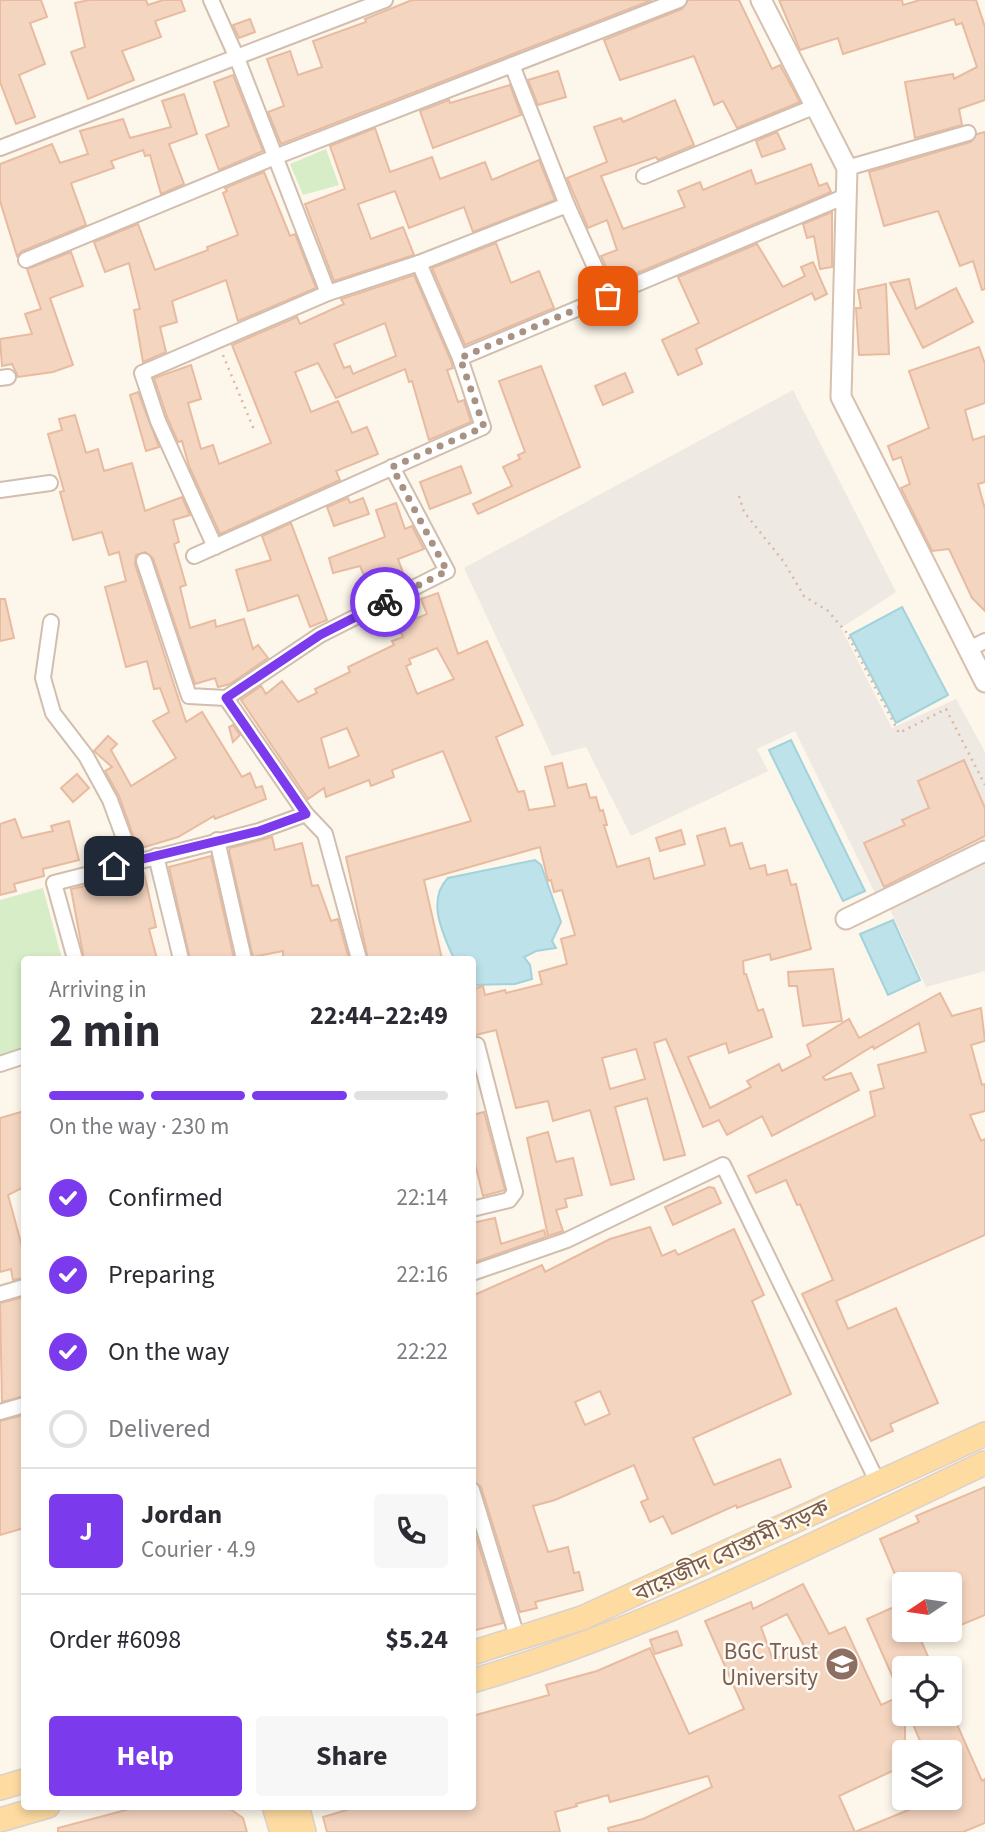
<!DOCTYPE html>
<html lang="en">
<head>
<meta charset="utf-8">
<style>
  :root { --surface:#fff; --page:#f7f7f7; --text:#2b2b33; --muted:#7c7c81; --line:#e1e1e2; --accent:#7c3aed }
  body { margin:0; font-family:"Source Sans 3","Noto Sans Bengali",sans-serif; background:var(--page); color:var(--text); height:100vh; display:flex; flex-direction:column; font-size:26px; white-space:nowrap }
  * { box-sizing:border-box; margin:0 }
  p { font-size:23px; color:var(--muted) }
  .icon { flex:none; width:38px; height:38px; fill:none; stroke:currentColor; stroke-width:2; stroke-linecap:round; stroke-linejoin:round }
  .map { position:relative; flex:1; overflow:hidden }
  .side { position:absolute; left:21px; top:956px; width:455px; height:854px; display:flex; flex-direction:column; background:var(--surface); border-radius:7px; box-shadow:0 4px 10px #0003 }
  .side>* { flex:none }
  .needle { width:46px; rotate:257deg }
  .tools { position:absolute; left:892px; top:1572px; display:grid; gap:14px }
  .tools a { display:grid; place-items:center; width:70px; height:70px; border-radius:7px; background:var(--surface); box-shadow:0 4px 10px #0003; font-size:35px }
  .pin { position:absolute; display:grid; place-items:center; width:60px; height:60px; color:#fff; margin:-30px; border-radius:14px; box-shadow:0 4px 10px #0006 }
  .courier { position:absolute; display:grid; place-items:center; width:70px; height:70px; margin:-35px; border:5px solid #7c3aed; border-radius:50%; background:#fff; color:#222; box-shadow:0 2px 9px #0007 }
  .headline em { font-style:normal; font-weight:700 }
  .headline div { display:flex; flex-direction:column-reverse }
  .headline { display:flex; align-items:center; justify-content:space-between; height:119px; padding:0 28px }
  h1 { font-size:46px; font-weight:700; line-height:52px }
  .bar { display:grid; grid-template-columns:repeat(4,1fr); gap:10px 7px; align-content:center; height:84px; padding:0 28px }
  .bar i { height:9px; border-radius:5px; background:var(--line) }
  .bar .current { background:var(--accent) }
  .bar p { grid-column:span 4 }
  .line { display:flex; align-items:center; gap:18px; padding:0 28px; border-top:2px solid var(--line) }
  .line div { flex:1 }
  .round { display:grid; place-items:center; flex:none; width:74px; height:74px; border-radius:7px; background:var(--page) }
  ol { padding:0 28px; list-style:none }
  li { display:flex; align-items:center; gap:21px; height:77px }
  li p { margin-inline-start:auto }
  li .icon { padding:7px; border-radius:50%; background:var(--accent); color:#fff; stroke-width:4 }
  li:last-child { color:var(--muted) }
  li i { width:38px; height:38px; border:4px solid var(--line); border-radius:50% }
  .cta { display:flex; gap:14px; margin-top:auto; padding:14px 28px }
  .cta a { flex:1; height:80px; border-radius:7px; background:var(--accent); color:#fff; font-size:28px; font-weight:700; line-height:80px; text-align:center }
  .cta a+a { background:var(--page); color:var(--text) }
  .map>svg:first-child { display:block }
</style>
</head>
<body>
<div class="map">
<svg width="985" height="1832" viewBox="0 0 985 1832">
  <rect width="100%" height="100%" fill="#fdf6ea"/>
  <g fill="#efe9e3">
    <path d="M793,390l103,202 -55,36 51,100 64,-29 29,53v95l-107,52 -83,-168 -38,18 11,22 -137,65 -45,-89 -34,9 -88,-188z"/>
    <path d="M985,855v116l-59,16 -39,-84z"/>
  </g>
  <g fill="#d6edc7">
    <path d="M326,149l13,36 -36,10 -13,-31z"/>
    <path d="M43,888l19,71h-38v89l-24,8v-156z"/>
  </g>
  <g fill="#bde2e9" stroke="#a2d2db" stroke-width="2">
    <path d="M902,607l46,88 -52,28 -46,-88z"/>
    <path d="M791,740l74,151 -22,10 -74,-151z"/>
    <path d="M535,860l6,5 20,57 -9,19 4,7 -20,3 -12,6 6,8 2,14 -17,5 -42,1 -1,-26h-18c-11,-25 -28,-59 -6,-81z"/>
    <path d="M893,920l27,60 -32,15 -28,-61z"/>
  </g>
  <g fill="#f4d5c0" stroke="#e8bba0" stroke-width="2" fill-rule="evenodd">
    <path d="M0,0h41l6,17 -17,6 15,41 -26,11 16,42 -19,7 -16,-42z"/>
    <path d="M89,0h57l2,5 15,-5h18l4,11 -30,10 6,16 -39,14 12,29 -46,19 -17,-47 14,-5 -10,-44z"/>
    <path d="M412,0h240l-371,144 -13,-32 16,-6 -17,-47 23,-8 8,24 24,-8 -9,-26 53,-19 -1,-3z"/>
    <path d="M688,0h51l33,69 8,-4 20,37 -63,26 -14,-27 -9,4 -20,-49 -74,24 -16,-40 78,-31z"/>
    <path d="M779,0h123l1,5 17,-5h56l9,27v73l-26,9 3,16 -47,13 -10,-56 48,-8 1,5 23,-12 -15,-44 -6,2 -2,-6 -111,35 -5,-16 -38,12z"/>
    <path d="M250,19l5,13 -16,6 -6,-13z"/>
    <path d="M558,71l8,26 -28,8 -10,-25z"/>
    <path d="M233,75l30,76 -44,19 -13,-35 23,-9 -15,-44z"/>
    <path d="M510,85l11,30 -88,33 -13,-37 29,-11 1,3z"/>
    <path d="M184,94l13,40 -28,10 15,40 -23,10 -11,-39 -5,1 -2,-6 -32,11 3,7 -43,15 15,42 -64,26 -5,5 -17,-55v-37l52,-20 8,19 28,-9 -8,-23 43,-12 7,19 41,-11 -9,-26z"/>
    <path d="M675,100l19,45 -36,15 -2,-3 -55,19 22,53 62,-22 -7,-16 22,-9 3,8 48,-20 5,14 55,-20 8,22 8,-3 4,9 -218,91 -12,-27 16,-6 -10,-30 -19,8 -21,-50 40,-16 -13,-35 27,-9 2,4z"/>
    <path d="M375,128l15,44 42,-15 8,22 45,-17 7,18 47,-20 16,40 -82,32 -9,-25 -55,21 -14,-37 -37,13 13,35 32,-12 11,28 -80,26 -29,-77 40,-15 -15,-43z"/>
    <path d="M777,132l8,17 -23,8 -6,-16z"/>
    <path d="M985,132v157l-3,1 -9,-29 -13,5 -22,-55 -54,15 -15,-54 102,-30 6,-8z"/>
    <path d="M264,172l26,64 5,-2 21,54 -78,33 -12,-41 -54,21 5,21 -17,5 6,25 -23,10 -9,-52 6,-1 -11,-46 -24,9 -11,-30 44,-18 17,46 53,-20 -1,-3 31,-12 -15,-42 4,-2 -2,-3z"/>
    <path d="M832,212v55l-12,2 -6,-33 -7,2 -4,-14z"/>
    <path d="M496,243l15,40 28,-12 15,37 -89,37 -33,-77z"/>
    <path d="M757,244l26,43 22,-11 -4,-9 12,-5 14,32 -12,6 -3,-7 -116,56 6,15 -24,11 -16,-35 37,-17 -21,-46z"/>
    <path d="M71,252l12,34 -33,12 23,67 -20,7 -35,5 -6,-13 -10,2 -2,-27 32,-5 -7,-20 16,-5 -14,-40z"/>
    <path d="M414,275l37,86 2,7 -6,2 11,32 6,-2 7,22 -42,18 -17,-59 -3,1 -4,-13 -69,29 -18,-35 -23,9 16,40 27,-11 14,32 15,-6 11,27 -42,17 4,9 -120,54 -31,-68 -7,-25 -4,1 -11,-25 -13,-39 37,-13 10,34 -13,4 13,46 12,-4 6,19 52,-21 -39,-98 65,-28 3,7 44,-20 -3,-5zM385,323l11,33 -43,18 -3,-8 -6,2 -10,-24z"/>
    <path d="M909,279l7,30 40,-21 17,34 -50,26 -33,-65z"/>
    <path d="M886,284l3,70 -30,1 -3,-47h5l-3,-18z"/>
    <path d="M979,347l6,17v39l-20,7 8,30 12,-4v46l-7,2 7,25v102l-13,-13 -23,-49 -17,2 -31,-63 9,-4 -9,-27 -8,3 -5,-14 41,-18 -20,-57z"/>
    <path d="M541,366l39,101 -102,47 -5,-10 39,-18 -9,-19 17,-8 -2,-4 7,-3 -26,-71z"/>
    <path d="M625,373l8,19 -30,13 -8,-19z"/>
    <path d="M138,392l21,55 -13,4 -16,-56z"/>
    <path d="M75,415l11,38 12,-4 6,22 28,-8 13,48 37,-14 8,18 -17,5 6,22 -5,2 12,41 -6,2 10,41 25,-8 1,7 28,-8 9,30 5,-4 10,13 -38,26 -12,3 -3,-9 -20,6 -42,-126 -8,-6 -9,3 -1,9 51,158 16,-10 40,65 8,-4 6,15 6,-2 4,13 -51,20 -1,-3 -36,21 -40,12 -19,-53 -14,-25 7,-4 -18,-16 14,-15 9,8 -6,6 20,36 45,-28 -23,-37 16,-9 -9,-24 -6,1 -7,-28 -21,6 -21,-80 21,-6 -7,-29 -10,3 -7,-23 -29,8 -13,-48 4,-1 -16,-57 14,-4 -3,-11z"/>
    <path d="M461,466l10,27 -41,16 -10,-27z"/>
    <path d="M348,498l2,5 13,-5 6,16 -35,12 -7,-19z"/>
    <path d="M396,503l9,26 7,-3 12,23 -26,10 8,22 -33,16 -13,-31 -27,7 -4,-15 56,-21 -9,-27z"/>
    <path d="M291,523l36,97 -17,7 -12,-32 -50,16 -12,-41 35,-10 -9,-24z"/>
    <path d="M438,593l20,61 29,-13 36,84 -27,12 22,55 6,-1 5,19 26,-4 -10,-39 17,-4 6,25 18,-4 4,14 6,-1 4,14 3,-1 4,15h-3l13,42 32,-9 5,21 51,-14 -8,-29 28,-8 5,18 12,-3 8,26 15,-4 2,10 20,-5 4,15 5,-1 15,65 -40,11 -1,-6 -27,7 1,13h2l12,37 5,-2 9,28 -43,16 -3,-10 -38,14 22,51 41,-21 -4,-6 32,-17 3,7 29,-15 -4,-11 42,-26 10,19 81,-45 12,23 29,-8 4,33 -14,4 11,40 3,-1v27l-15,4 11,26 4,-2v96l-149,66 12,28 48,-21 42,95 -48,21 3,7 -22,10 -69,-147 31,-14 -33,-76 -3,1 -11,-25 -30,13 -8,-17 127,-60 -5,-24 14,-4 -6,-23 48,-13 -7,-29 -45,26 -1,-3 -50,31 2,3 26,-7 8,17 -87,46 -10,-20 -35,19 -8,-15 -16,7 -37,-88 -12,4 31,112 -21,5 -17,-62 -32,9 19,72 -23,6 -21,-75 -37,11 -5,-20 -32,7 -20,-78 -24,6v-47l11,-3 2,9 20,-5 1,3 36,-9 -3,-12 28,-8 -6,-25 14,-4 -13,-45 -8,2 -3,-12 -3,1 -8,-34 -116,33 18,79h-74l-22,-102 125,-36 -28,-70 -51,19 2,7 -23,9 -2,-6 -43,17 -2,-9 -16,11 -67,-99 20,-14 5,8 16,-13 16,21 19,-9 -2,-4 35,-17 -2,-5 46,-22 -2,-4 11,-4 -5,-11 29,-12 -6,-15zM437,648l17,31 -37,15 -11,-28 5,-2 -2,-5zM347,728l12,28 -30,12 -8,-30zM636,1049l9,30 -35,10 -8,-31z"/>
    <path d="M0,599h5l9,39 -14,3z"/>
    <path d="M233,725l7,10 -7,7 -4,-15z"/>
    <path d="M964,760l21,48v28l-101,51 -20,-44 41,-18 -3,-5 27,-12 -11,-27z"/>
    <path d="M77,774l12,14 -16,14 -12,-14z"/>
    <path d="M15,819l7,19 31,-7 -2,-5 18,-5 10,39 -36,9 1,7 -30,8 2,7 -16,4v-71z"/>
    <path d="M681,830l4,14 -25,7 -4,-13z"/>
    <path d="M272,837l3,13 27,-7 10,43 6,-1 13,36 7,-2 11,40h-66v-8l-30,6 -24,-106 1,-3z"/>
    <path d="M211,856l23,103h-44l-21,-92z"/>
    <path d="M144,873l12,54 -7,2 8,30h-73l-13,-70z"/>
    <path d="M833,969l9,52 -39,5 -6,-40h-8l-1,-14z"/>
    <path d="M24,1111v76l-16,8 16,59v24l-11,2 -2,-11 -11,3v-154z"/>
    <path d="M484,1112l21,78 -22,6 -11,-45v-36z"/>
    <path d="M548,1132l8,30 17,-4 9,37 -17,4 2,8 -11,3 7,21 -15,5 -21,-98z"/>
    <path d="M709,1187l5,1 7,15 -48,22 -8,-18z"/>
    <path d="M495,1218l6,26 43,-14 2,7 -74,26v-40z"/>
    <path d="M650,1227l12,29 13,-6 3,5 56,-26 30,66 -12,6 39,93 -98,44 21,47 66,-26 11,28 -54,21 -1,-3 -64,29 -9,-18 -13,6 -9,-20 7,-3 -14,-34 -79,35 -22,6 15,46 20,-5 6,26 5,-1 4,18 -48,12 2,6 -17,4 -39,-125 -9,-6v-185l70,-31 3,7 65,-33zM600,1391l10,23 -25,11 -10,-23z"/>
    <path d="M24,1297v99l-22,6 -2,-99z"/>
    <path d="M24,1415v113l-24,7v-114z"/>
    <path d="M985,1487v128l-24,10 -2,-6 -9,4v-39h-51l-19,-45 39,-17 -3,-6z"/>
    <path d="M472,1524l31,99 -31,8z"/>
    <path d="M803,1584l26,50 16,-7 36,78 20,-9 -34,-77 38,-17v27h11l17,39h-28v97l-66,31 16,36h-246l-1,-4 35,-9 69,-32 -4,-11 -98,26 -2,-7 -32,9 1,2 -22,6 5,20h-233l-4,-15 24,-7 -1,-4h126v-90l77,-21 -3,-10 51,-14 53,-23 39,86 55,-25 -39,-88 46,-19 2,7zM787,1614l17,32 -31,14 -12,-33z"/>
    <path d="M677,1631l5,14 -27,9 -5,-14z"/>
    <path d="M908,1713h44l30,68 3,-2v44l-22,9h-108l85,-35h10v-45h-25z"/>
    <path d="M141,1806h85l17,12 4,14h-189v-4z"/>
  </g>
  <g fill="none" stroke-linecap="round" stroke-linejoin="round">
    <defs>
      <g id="street">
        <path d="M211,0l26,58 91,235 91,-30 148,-58 41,91"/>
        <path d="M0,148l385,-148"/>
        <path d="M847,168l121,-35"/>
        <path d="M644,176l172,-70"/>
        <path d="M567,205l-55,-140 167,-65"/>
        <path d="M26,260l249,-103 237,-92"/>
        <path d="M419,263l41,95"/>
        <path d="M0,378l8,-1"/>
        <path d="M0,490l50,-7"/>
        <path d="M215,547l-57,-126 -16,-48 186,-80"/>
        <path d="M194,556l289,-129 -23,-69 386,-162"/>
        <path d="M51,622l-8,56 10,35 33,43 24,44 21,57 8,3"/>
        <path d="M969,649l16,-8"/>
        <path d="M226,698l94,-63 127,-64 -55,-104"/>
        <path d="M306,814l19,20 34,125"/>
        <path d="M217,840l27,119"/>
        <path d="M156,856l25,103"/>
        <path d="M75,959l-21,-76 205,-52 47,-17 -80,-116 -37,-2 -45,-135"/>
        <path d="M472,1046l5,-1 38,147 -6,8 -37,9"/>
        <path d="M0,1064l24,-8"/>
        <path d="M472,1273l95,-33 156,-75 155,318"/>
        <path d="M0,1294l24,-7"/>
        <path d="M0,1412l24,-7"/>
        <path d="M472,1490l46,150"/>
      </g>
      <g id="secondary">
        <path d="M761,0l86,168 -6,229 144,285"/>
        <path d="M846,919l139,-68"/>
      </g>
      <g id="primary">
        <path d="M472,1653l110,-35 403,-184"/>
        <path d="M472,1681c178,-52 345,-139 513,-218"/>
        <path d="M0,1788l24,-7"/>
        <path d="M274,1806l8,26"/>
        <path d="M297,1806l7,26"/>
        <path d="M0,1820l48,-14"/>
      </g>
    </defs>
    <use href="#street" stroke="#d1beae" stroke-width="18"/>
    <use href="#secondary" stroke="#d7c0ae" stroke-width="23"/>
    <use href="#primary" stroke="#dad1cd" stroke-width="26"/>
    <g stroke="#dab8a2" stroke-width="2.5" stroke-dasharray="2 5" stroke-linecap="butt">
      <path d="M223,355l32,77"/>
      <path d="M739,496l5,16 40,50 20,34 24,15 18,21 53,101 47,-24 39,76"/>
    </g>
    <use href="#street" stroke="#fff" stroke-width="14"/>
    <use href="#secondary" stroke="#fff" stroke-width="19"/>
    <use href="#primary" stroke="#fedba1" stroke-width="23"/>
  </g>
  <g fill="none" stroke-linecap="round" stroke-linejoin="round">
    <path stroke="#a89283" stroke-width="7" stroke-dasharray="0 12.6" d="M385,602l62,-31 -55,-104 92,-40 -24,-69 148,-62"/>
    <path stroke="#7c3aed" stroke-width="9" d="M114,866l145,-35 47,-17 -80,-116 94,-63 65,-33"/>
  </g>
  <defs>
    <symbol id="university-disc" viewBox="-11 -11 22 22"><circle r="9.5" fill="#8d6e63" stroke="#fffaf1"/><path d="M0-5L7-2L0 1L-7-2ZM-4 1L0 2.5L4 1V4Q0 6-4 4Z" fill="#fff"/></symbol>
  </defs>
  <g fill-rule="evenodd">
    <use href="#university-disc" x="823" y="1645" width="38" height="38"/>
  </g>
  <g text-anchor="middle" stroke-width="5" stroke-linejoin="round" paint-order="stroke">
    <g font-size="23" fill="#7a5c4b" stroke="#fffaf1">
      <text transform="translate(731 1550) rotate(-25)" y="8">বায়েজীদ বোস্তামী সড়ক</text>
    </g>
    <g font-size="23" fill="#785e54" stroke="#fffaf1" text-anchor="end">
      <text x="818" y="1659">BGC Trust<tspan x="818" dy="26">University</tspan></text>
    </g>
  </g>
</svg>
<div class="tools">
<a><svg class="needle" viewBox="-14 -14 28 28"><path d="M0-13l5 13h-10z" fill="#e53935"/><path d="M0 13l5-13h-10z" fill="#7c7c81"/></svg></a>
<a><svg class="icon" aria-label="locate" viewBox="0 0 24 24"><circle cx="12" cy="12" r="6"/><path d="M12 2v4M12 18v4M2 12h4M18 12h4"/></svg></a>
<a><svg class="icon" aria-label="layers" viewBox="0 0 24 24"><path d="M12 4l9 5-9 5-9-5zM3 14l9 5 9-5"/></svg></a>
</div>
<div class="pin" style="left:608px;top:296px;background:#ea580c"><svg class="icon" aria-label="bag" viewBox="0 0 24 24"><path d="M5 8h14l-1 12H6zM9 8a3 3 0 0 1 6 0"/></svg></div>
<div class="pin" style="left:114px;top:866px;background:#1f2937"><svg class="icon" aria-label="home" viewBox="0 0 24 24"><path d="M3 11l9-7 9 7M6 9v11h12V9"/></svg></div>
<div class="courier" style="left:385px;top:602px"><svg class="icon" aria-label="bike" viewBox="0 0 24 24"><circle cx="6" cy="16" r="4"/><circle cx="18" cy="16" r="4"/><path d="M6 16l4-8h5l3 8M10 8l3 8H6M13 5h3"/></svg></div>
<section class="side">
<div class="headline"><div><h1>2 min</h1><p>Arriving in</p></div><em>22:44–22:49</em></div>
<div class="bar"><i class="current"></i><i class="current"></i><i class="current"></i><i></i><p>On the way · 230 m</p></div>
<ol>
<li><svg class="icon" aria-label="check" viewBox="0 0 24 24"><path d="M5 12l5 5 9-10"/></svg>Confirmed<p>22:14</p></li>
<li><svg class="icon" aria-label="check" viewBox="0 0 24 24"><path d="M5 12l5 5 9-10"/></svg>Preparing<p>22:16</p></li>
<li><svg class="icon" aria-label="check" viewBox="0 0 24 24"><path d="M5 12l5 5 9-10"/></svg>On the way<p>22:22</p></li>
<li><i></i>Delivered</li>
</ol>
<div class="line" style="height:126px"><b class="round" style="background:var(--accent);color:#fff">J</b><div><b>Jordan</b><p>Courier · 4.9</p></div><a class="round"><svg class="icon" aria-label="phone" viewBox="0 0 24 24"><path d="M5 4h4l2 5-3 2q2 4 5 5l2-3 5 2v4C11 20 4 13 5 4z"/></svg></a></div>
<div class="line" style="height:91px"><div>Order #6098</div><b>$5.24</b></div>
<div class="cta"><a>Help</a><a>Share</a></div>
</section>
</div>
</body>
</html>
